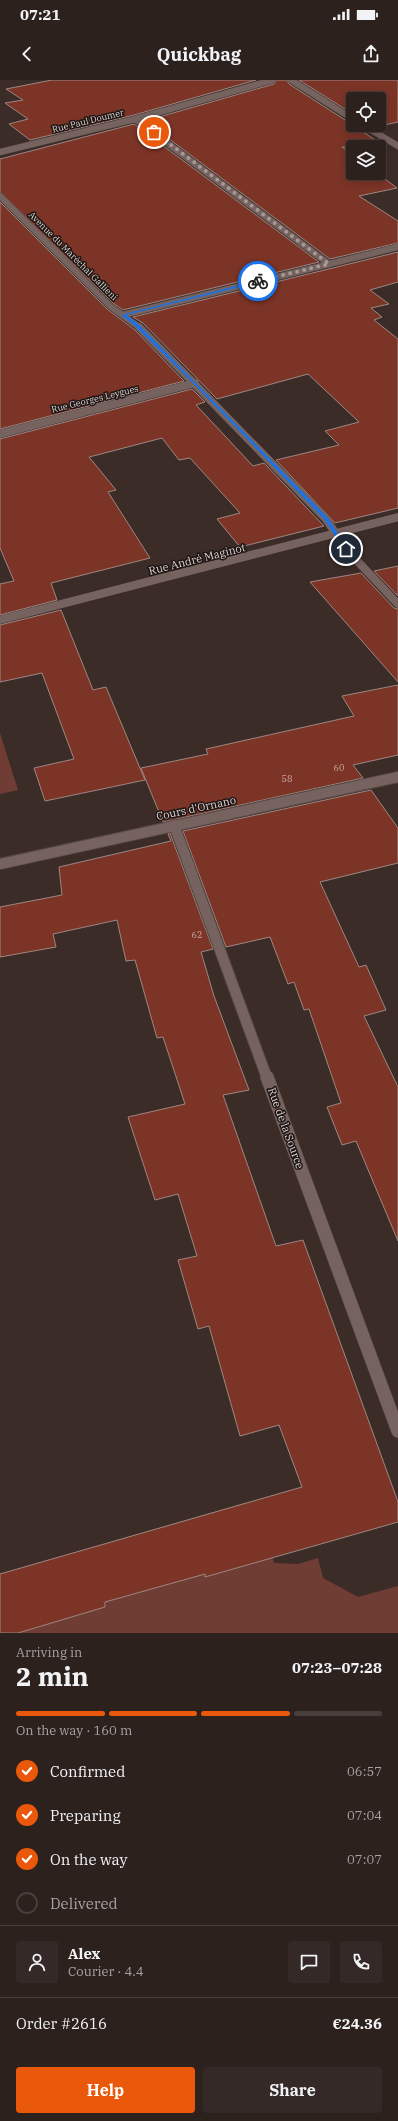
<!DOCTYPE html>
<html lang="en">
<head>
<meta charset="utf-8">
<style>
  :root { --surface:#2d211e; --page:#352927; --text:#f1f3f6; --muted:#a7a3a4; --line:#483e3c; --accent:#ea580c }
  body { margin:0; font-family:"IBM Plex Serif",serif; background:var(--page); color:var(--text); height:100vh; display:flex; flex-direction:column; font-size:15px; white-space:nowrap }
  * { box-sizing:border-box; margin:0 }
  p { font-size:13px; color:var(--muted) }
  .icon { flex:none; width:22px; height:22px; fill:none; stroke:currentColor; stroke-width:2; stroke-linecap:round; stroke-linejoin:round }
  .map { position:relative; height:1553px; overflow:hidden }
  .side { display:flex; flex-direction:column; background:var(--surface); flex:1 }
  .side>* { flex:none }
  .controls { position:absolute; left:346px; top:12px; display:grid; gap:8px }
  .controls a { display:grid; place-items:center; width:40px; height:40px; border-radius:4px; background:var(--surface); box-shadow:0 2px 10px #0003,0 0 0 1px var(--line); font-size:20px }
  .pin { position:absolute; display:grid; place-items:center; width:34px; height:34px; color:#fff; margin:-17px; border:2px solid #fff; border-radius:50%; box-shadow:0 1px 4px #0007 }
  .courier { position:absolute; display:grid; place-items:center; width:40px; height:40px; margin:-20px; border:3px solid #1a73e8; border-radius:50%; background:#fff; color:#222; box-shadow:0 1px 5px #0007 }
  .overview em { font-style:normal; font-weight:700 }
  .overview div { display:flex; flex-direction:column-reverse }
  .overview { display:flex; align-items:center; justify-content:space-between; height:68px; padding:0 16px }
  h1 { font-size:26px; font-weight:700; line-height:30px }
  .bar { display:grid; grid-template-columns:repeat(4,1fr); gap:6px 4px; align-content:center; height:48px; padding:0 16px }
  .bar i { height:5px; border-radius:3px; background:var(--line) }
  .bar .current { background:var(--accent) }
  .bar p { grid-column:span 4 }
  .line { display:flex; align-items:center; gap:10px; padding:0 16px; border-top:1px solid var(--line) }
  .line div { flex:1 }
  .round { display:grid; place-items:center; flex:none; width:42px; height:42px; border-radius:4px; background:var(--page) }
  ol { padding:0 16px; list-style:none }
  li { display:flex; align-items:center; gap:12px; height:44px }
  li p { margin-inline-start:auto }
  li .icon { padding:4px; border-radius:50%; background:var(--accent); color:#fff; stroke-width:4 }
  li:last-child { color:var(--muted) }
  li i { width:22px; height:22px; border:2px solid var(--line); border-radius:50% }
  .action { display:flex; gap:8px; margin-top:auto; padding:8px 16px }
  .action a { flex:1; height:46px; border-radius:4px; background:var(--accent); color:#fff; font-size:16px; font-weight:700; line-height:46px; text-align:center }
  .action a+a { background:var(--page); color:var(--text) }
  .status { display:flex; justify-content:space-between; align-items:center; height:28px; padding:0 20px; background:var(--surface); direction:ltr }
  .status svg { height:11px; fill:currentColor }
  header { display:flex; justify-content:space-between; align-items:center; height:52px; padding:0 16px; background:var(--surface); font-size:18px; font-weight:700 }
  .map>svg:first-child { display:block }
</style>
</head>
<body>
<div class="status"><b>07:21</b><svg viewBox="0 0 49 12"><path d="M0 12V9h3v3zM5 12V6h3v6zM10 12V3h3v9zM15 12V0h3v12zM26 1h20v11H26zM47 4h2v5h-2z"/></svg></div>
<header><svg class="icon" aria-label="back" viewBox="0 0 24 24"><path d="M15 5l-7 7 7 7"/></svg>Quickbag<svg class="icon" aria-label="share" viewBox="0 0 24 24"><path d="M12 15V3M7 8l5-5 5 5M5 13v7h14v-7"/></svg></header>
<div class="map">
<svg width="398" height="1553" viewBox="0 0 398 1553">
  <rect width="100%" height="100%" fill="#3c2c28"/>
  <g fill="#703d34">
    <path d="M0,653l18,57 -18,4z"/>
    <path d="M245,1423l17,57 11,-2 1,5 24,1 20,-6 5,20 35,19 40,-11v47h-398v-59z"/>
  </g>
  <g fill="#7c3427" stroke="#9c8783">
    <path d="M52,0h204l-122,35 -104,25 -21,-16 19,-5 -23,-16 18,-3 -17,-11z"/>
    <path d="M277,0h10l2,4 64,41h6l3,5h-2l26,17h-44l11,8v18h24l20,15 -38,8 39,25v22l-68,16 -185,-138 129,-37z"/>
    <path d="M299,0h99v42l-23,5 -3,-2h7v-26h-26v15z"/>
    <path d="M134,44l185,138 -196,48 -10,-7 -113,-111v-33z"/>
    <path d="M0,122l107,107 28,21 49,51 -184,48z"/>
    <path d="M398,172v30l-28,8 19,14 -18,4 11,9 -8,3 24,19v169l-63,15 -59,-63 63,-15 -14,-14 34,-9 -51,-48 -91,25 -74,-76 -10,-6z"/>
    <path d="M192,309l13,13 -9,3 57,61 11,-3 60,63 -84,21 -23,-28 23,-6 -50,-55 -11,2 -17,-22 -65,17 -8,2 27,33 -8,2 42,66 -99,25 6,17 -57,15v-31l14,-3 -14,-33v-109z"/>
    <path d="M398,486v30l-24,-25z"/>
    <path d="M361,493l33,35 4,1v73l-88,-100z"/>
    <path d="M61,530l32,80 13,-3 39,93 -100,21 -11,-33 40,-9 -32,-86 -42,9v-57z"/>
    <path d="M398,605v70l-45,10 10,13 -200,44 -22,-54 67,-14 -2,-5 148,-33 -12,-20z"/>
    <path d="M371,710l27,38v35l-78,19 39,85 7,-2 20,45 -22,6 34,71v154l-42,-100 -14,4 -15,-38 14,-4 -32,-94 -5,1 -10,-28 -6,2 -18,-47 -44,10 -43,-116z"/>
    <path d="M170,753l43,116 -12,3 13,44 35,94 -26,5 53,151 27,-6 95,262v20l-193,55v-3l-100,28v5l-87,26h-18v-59l302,-87 -23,-62 -39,11 -31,-110 -11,3 -20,-69 19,-4 -19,-62 -23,6 -27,-83 57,-13 -22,-67 -6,1 -22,-78 -9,1 -9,-41 -64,14 3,13 -56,10v-50l62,-12 -3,-28 112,-26 -3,-7z"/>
  </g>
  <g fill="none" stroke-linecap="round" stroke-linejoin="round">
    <defs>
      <g id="minor-far3">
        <path d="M291,0l62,39"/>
        <path d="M135,39l194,145"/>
        <path d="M363,45l35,21"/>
        <path d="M0,72l135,-33 138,-39"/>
        <path d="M0,116l110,110 30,22"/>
        <path d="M123,235l275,-68"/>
      </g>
      <g id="minor-far2">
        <path d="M139,247l187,192 20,30 52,55"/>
        <path d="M0,354l195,-51"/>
        <path d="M0,540l398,-103"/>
      </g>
      <g id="minor-far1">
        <path d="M174,745l93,253"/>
        <path d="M0,784l398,-87"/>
      </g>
      <path id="minor" d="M267,997l131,354"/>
    </defs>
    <use href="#minor-far3" stroke="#584a47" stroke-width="7"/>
    <use href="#minor-far2" stroke="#584a47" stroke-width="8"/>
    <use href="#minor-far1" stroke="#584a47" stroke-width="12"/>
    <use href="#minor" stroke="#584a47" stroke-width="14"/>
    <use href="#minor-far3" stroke="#76635f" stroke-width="6"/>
    <use href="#minor-far2" stroke="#76635f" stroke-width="8"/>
    <use href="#minor-far1" stroke="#76635f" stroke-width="10"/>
    <use href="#minor" stroke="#76635f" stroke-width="13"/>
  </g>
  <path fill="#1a73e8" d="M260,200v2l-134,33 11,8 191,195 20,32h-4l-19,-30 -131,-136 -61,-60 -12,-9z"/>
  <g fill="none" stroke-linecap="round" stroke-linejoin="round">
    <path stroke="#a69996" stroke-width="4" stroke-dasharray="0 7.2" d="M154,52l175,132 -71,17"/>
  </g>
  <g text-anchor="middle" stroke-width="3" stroke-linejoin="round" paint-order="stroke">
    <g font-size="9" fill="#dfd4d1" stroke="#1e1615">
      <text transform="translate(88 41) rotate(-14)" y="3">Rue Paul Doumer</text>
      <text transform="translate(73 176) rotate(45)" y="3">Avenue du Maréchal Gallieni</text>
      <text transform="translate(95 319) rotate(-14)" y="3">Rue Georges Leygues</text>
    </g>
    <g font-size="9" fill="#c6aca6">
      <text x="339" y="691">60</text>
      <text x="287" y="702">58</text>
      <text x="197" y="858">62</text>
    </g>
    <g font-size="11" fill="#dfd4d1" stroke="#1e1615">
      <text transform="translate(197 479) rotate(-14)" y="4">Rue André Maginot</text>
      <text transform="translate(196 728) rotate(-12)" y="4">Cours d'Ornano</text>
      <text transform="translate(286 1048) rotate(70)" y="4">Rue de la Source</text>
    </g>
  </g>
</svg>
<div class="controls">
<a><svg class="icon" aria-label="locate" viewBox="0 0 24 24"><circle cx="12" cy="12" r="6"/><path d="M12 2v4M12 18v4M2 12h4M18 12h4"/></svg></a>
<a><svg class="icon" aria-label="layers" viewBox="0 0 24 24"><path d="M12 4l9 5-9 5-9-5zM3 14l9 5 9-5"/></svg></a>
</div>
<div class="pin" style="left:154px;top:52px;background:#ea580c"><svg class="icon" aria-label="bag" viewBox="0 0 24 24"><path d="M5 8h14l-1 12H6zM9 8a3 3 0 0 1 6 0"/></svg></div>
<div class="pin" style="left:346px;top:469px;background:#1f2937"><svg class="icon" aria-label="home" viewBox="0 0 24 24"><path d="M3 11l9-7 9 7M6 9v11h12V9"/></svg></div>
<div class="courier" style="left:258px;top:201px"><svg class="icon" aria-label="bike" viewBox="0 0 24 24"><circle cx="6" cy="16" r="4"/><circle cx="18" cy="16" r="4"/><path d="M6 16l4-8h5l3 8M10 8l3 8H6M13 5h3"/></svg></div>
</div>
<section class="side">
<div class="overview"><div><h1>2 min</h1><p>Arriving in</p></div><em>07:23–07:28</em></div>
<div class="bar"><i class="current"></i><i class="current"></i><i class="current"></i><i></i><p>On the way · 160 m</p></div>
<ol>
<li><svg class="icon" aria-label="check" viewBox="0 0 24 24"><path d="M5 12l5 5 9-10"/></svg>Confirmed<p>06:57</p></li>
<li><svg class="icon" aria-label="check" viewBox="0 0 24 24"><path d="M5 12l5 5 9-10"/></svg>Preparing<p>07:04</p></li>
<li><svg class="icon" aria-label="check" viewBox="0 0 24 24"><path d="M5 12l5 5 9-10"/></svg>On the way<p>07:07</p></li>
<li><i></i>Delivered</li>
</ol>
<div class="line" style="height:72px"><a class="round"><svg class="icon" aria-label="person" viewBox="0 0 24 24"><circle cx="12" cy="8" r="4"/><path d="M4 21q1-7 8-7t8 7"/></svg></a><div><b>Alex</b><p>Courier · 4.4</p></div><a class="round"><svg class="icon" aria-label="chat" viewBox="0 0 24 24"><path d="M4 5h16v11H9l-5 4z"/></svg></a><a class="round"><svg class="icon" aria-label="phone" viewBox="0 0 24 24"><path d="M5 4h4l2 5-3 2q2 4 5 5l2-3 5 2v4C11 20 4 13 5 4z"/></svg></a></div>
<div class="line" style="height:52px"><div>Order #2616</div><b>€24.36</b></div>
<div class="action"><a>Help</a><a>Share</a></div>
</section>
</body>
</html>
